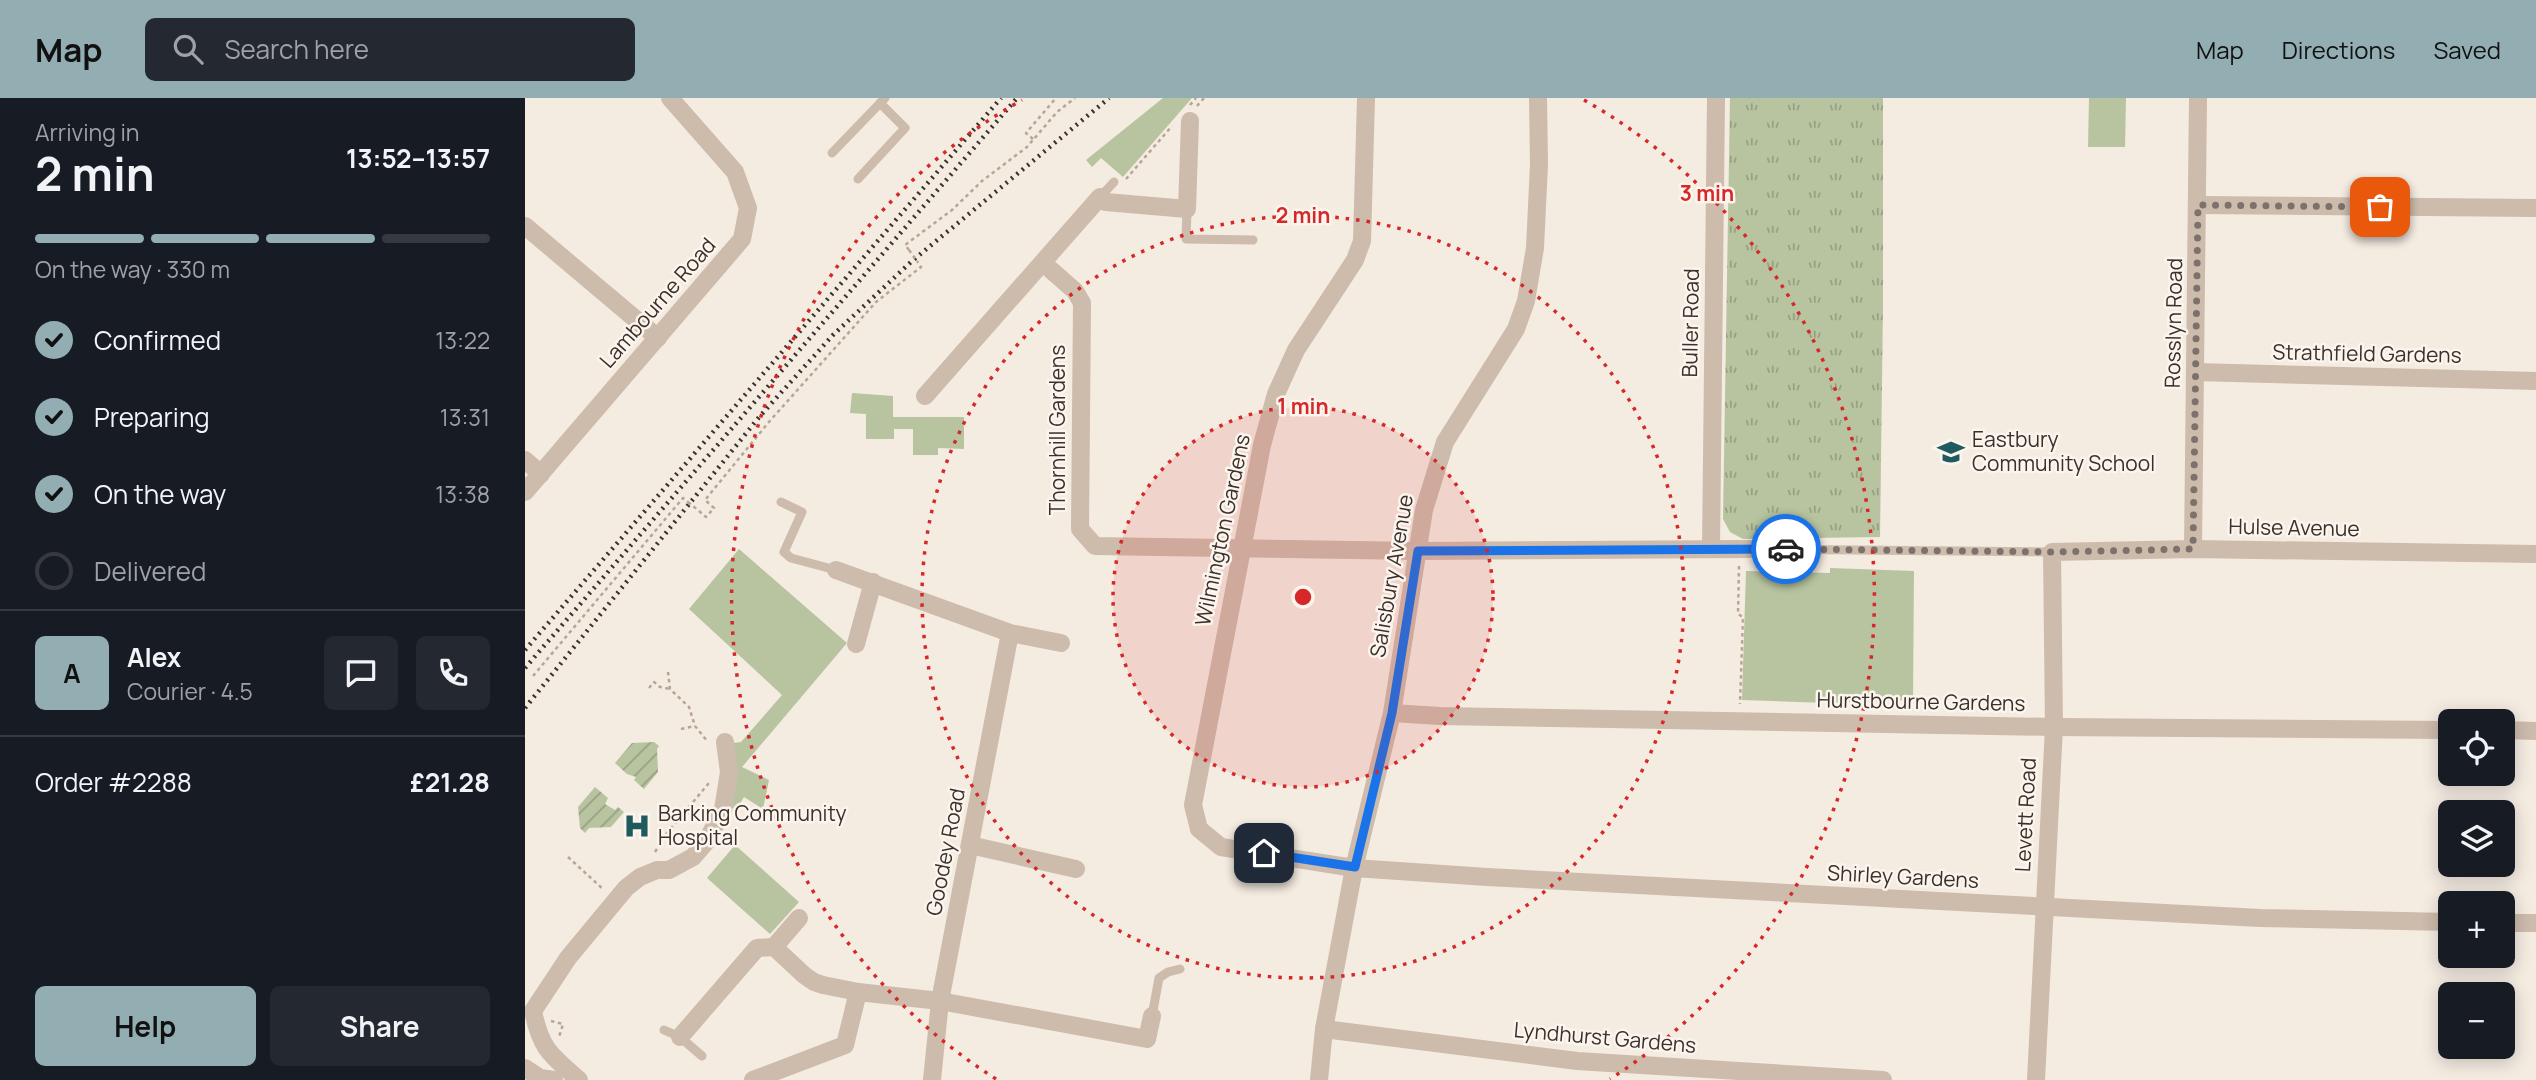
<!DOCTYPE html>
<html lang="en">
<head>
<meta charset="utf-8">
<style>
  :root { --surface:#171b24; --page:#242831; --text:#f1f3f6; --muted:#9ea1a6; --line:#363941; --accent:#92aeb2 }
  body { margin:0; font-family:Manrope,sans-serif; background:var(--page); color:var(--text); height:100vh; display:flex; flex-direction:column; font-size:26px; white-space:nowrap }
  * { box-sizing:border-box; margin:0 }
  p { font-size:23px; color:var(--muted) }
  .icon { flex:none; width:38px; height:38px; fill:none; stroke:currentColor; stroke-width:2; stroke-linecap:round; stroke-linejoin:round }
  .map { position:relative; flex:1; overflow:hidden }
  .drawer { display:flex; flex-direction:column; background:var(--surface); width:525px }
  .drawer>* { flex:none }
  .tools { position:absolute; left:1913px; top:611px; display:grid; gap:14px }
  .tools a { display:grid; place-items:center; width:77px; height:77px; border-radius:10px; background:var(--surface); box-shadow:0 4px 18px #0003; font-size:35px }
  .pin { position:absolute; display:grid; place-items:center; width:60px; height:60px; color:#fff; margin:-30px; border-radius:14px; box-shadow:0 4px 10px #0006 }
  .courier { position:absolute; display:grid; place-items:center; width:70px; height:70px; margin:-35px; border:5px solid #1a73e8; border-radius:50%; background:#fff; color:#222; box-shadow:0 2px 9px #0007 }
  .summary em { font-style:normal; font-weight:700 }
  .summary div { display:flex; flex-direction:column-reverse }
  .summary { display:flex; align-items:center; justify-content:space-between; height:119px; padding:0 35px }
  h1 { font-size:46px; font-weight:700; line-height:52px }
  .bar { display:grid; grid-template-columns:repeat(4,1fr); gap:10px 7px; align-content:center; height:84px; padding:0 35px }
  .bar i { height:9px; border-radius:5px; background:var(--line) }
  .bar .selected { background:var(--accent) }
  .bar p { grid-column:span 4 }
  .line { display:flex; align-items:center; gap:18px; padding:0 35px; border-top:2px solid var(--line) }
  .line div { flex:1 }
  .round { display:grid; place-items:center; flex:none; width:74px; height:74px; border-radius:10px; background:var(--page) }
  ol { padding:0 35px; list-style:none }
  li { display:flex; align-items:center; gap:21px; height:77px }
  li p { margin-inline-start:auto }
  li .icon { padding:7px; border-radius:50%; background:var(--accent); color:#111; stroke-width:4 }
  li:last-child { color:var(--muted) }
  li i { width:38px; height:38px; border:4px solid var(--line); border-radius:50% }
  .button { display:flex; gap:14px; margin-top:auto; padding:14px 35px }
  .button a { flex:1; height:80px; border-radius:10px; background:var(--accent); color:#111; font-size:28px; font-weight:700; line-height:80px; text-align:center }
  .button a+a { background:var(--page); color:var(--text) }
  header { display:flex; align-items:center; gap:42px; box-sizing:border-box; height:98px; padding:0 35px; background:var(--accent); color:#111 }
  header strong { font-size:33px }
  nav { display:flex; gap:38px; margin-inline-start:auto; font-size:24px }
  .search { width:490px; height:63px; background:var(--page); display:flex; align-items:center; gap:18px; box-sizing:border-box; padding:0 24px; border-radius:10px; color:var(--muted); font-size:26px }
  main { display:flex; flex:1; min-height:0 }
  .map>svg:first-child { display:block }
</style>
</head>
<body>
<header>
<strong>Map</strong>
<div class="search"><svg class="icon" aria-label="search" viewBox="0 0 24 24"><circle cx="10" cy="10" r="6"/><path d="M15 15l6 6"/></svg>Search here</div>
<nav><a>Map</a><a>Directions</a><a>Saved</a></nav>
</header>
<main>
<section class="drawer">
<div class="summary"><div><h1>2 min</h1><p>Arriving in</p></div><em>13:52–13:57</em></div>
<div class="bar"><i class="selected"></i><i class="selected"></i><i class="selected"></i><i></i><p>On the way · 330 m</p></div>
<ol>
<li><svg class="icon" aria-label="check" viewBox="0 0 24 24"><path d="M5 12l5 5 9-10"/></svg>Confirmed<p>13:22</p></li>
<li><svg class="icon" aria-label="check" viewBox="0 0 24 24"><path d="M5 12l5 5 9-10"/></svg>Preparing<p>13:31</p></li>
<li><svg class="icon" aria-label="check" viewBox="0 0 24 24"><path d="M5 12l5 5 9-10"/></svg>On the way<p>13:38</p></li>
<li><i></i>Delivered</li>
</ol>
<div class="line" style="height:126px"><b class="round" style="background:var(--accent);color:#111">A</b><div><b>Alex</b><p>Courier · 4.5</p></div><a class="round"><svg class="icon" aria-label="chat" viewBox="0 0 24 24"><path d="M4 5h16v11H9l-5 4z"/></svg></a><a class="round"><svg class="icon" aria-label="phone" viewBox="0 0 24 24"><path d="M5 4h4l2 5-3 2q2 4 5 5l2-3 5 2v4C11 20 4 13 5 4z"/></svg></a></div>
<div class="line" style="height:91px"><div>Order #2288</div><b>£21.28</b></div>
<div class="button"><a>Help</a><a>Share</a></div>
</section>
<div class="map">
<svg width="2011" height="982" viewBox="0 0 2011 982">
  <defs>
    <pattern id="park-tufts" width="24" height="20" patternUnits="userSpaceOnUse" patternTransform="scale(1.75)"><rect width="24" height="20" fill="#b8c4a0"/><path d="M3 7l-1-3M5 7V3M7 7l1-3M15 17l-1-3M17 17v-4M19 17l1-3" fill="none" stroke="#97a083"/></pattern>
    <pattern id="garden-furrows" width="10" height="10" patternUnits="userSpaceOnUse" patternTransform="scale(1.75)"><rect width="10" height="10" fill="#b8c4a0"/><path d="M-1 1l2-2M0 10L10 0M9 11l2-2" fill="none" stroke="#97a083"/></pattern>
  </defs>
  <rect width="100%" height="100%" fill="#f4ebe1"/>
  <g fill="#b8c4a0">
    <path d="M638,0h29l-69,79 -22,-19 -9,9 -6,-7z"/>
    <path d="M1564,0h37l-1,49h-37z"/>
    <path d="M327,295l41,3v21h71v32l-26,-1v7h-25v-26h-19v10h-28v-25l-16,-1z"/>
    <path d="M214,451l108,94 -105,124 27,13 -6,29 -19,-12 -9,15 -3,-5 1,-64 8,-1 41,-47 -93,-86z"/>
    <path d="M1305,470l84,3 -1,129 -87,3 -84,-3 4,-129 84,2z"/>
    <path d="M210,747l64,57 -29,32 -63,-56z"/>
  </g>
  <path fill="url(#park-tufts)" d="M1205,0h153v206l-3,233 -137,2 -13,-7 -7,-13z"/>
  <g fill="url(#garden-furrows)">
    <path d="M129,644l5,4 -2,3 1,23 -14,17 -10,-9 2,-3 -9,-3 -12,-11 17,-20z"/>
    <path d="M70,689l13,11 -3,6 10,6 3,-3 6,5 -13,15 -22,1 -4,5 -5,-5 -2,-21z"/>
  </g>
  <g fill="none" stroke-linecap="round" stroke-linejoin="round">
    <g stroke="#b9a596" stroke-width="2.5" stroke-dasharray="3.5 3.5" stroke-linecap="butt">
      <path d="M665,7l6,-7"/>
      <path d="M672,8l7,-8"/>
      <path d="M508,41l-7,-6 30,-35"/>
      <path d="M601,81l46,-53"/>
      <path d="M384,152l-4,-5 47,-35 30,-29 45,-34 30,-35 18,-14"/>
      <path d="M174,413l7,6 8,-9 -9,-8 63,-77 108,-121 45,-35 -4,-6"/>
      <path d="M1214,468l-1,48 5,3 -3,87"/>
      <path d="M143,574l2,17 19,18 6,19 13,16"/>
      <path d="M8,578l150,-178 5,4"/>
      <path d="M124,590l5,-6 6,5 10,2"/>
      <path d="M156,631l14,-3"/>
      <path d="M158,711l15,10"/>
      <path d="M130,754l12,-19 42,-50"/>
      <path d="M43,759l36,33"/>
      <path d="M26,923l12,3 -4,13"/>
    </g>
    <g stroke="#cdbbac" stroke-width="9">
      <path d="M307,55l53,-55"/>
      <path d="M333,81l47,-51 -25,-25"/>
      <path d="M575,99l14,-15"/>
      <path d="M662,111l-1,30 67,1"/>
      <path d="M256,404l21,10 -18,40 7,6 45,12"/>
      <path d="M1225,451l302,3"/>
      <path d="M627,918l7,-38 9,-6 12,-3"/>
      <path d="M139,932l16,7 22,19"/>
    </g>
    <g stroke="#cdbbac" stroke-width="18">
      <path d="M841,0l-4,143 -7,19 -59,90 -20,44 -14,51 -69,360 6,24 22,18 133,21 133,9 773,41 190,4"/>
      <path d="M1673,107l338,3"/>
      <path d="M0,128l133,112"/>
      <path d="M518,165l32,28 7,12 -2,226 15,17 323,5 332,-2"/>
      <path d="M1671,274l340,9"/>
      <path d="M400,298l175,-199 6,5 81,7 3,-88"/>
      <path d="M0,362l16,14"/>
      <path d="M0,394l217,-253 6,-31 -13,-36 -65,-74"/>
      <path d="M1186,451l5,-451"/>
      <path d="M1668,451l5,-451"/>
      <path d="M311,472l174,63 51,10"/>
      <path d="M331,546l17,-62"/>
      <path d="M867,615l48,3 614,11 396,3"/>
      <path d="M1978,632l33,1"/>
      <path d="M445,747l106,24"/>
      <path d="M1978,825h33"/>
      <path d="M249,849l25,-29"/>
      <path d="M799,931l253,32 306,19"/>
      <path d="M155,939l77,-89 17,-1 30,28 10,7 9,3 35,7 82,9 207,38 5,-23"/>
      <path d="M0,970l15,10 14,2"/>
      <path d="M54,982c-28,-25 -38,-30 -46,-69l35,-53 58,-70 14,-11 17,-7h12l24,-13 13,-15 17,-32 6,-38 -4,-30"/>
      <path d="M228,982l92,-35 13,-53"/>
      <path d="M407,982l8,-79 70,-368"/>
      <path d="M794,982l5,-51 30,-161 38,-155 32,-203 21,-68 71,-113 10,-28 9,-53 4,-84 -1,-66"/>
      <path d="M1511,982l18,-353 -2,-175 141,-3 343,5"/>
    </g>
    <g stroke="#3b302b" stroke-width="4.5" stroke-dasharray="2 5" stroke-linecap="butt">
      <path d="M0,552l476,-552"/>
      <path d="M0,570l492,-570"/>
      <path d="M0,610l235,-292 73,-81 79,-74 197,-163"/>
    </g>
    <g stroke="#b9a596" stroke-width="2.5" stroke-dasharray="3.5 3.5" stroke-linecap="butt">
      <path d="M384,152l8,11"/>
      <path d="M163,404l11,9"/>
    </g>
  </g>
  <g fill="none" stroke-linecap="round" stroke-linejoin="round">
    <path stroke="#7c716b" stroke-width="7" stroke-dasharray="0 12.6" d="M1261,451l266,3 141,-3 5,-344 182,2"/>
    <path stroke="#1a73e8" stroke-width="9" d="M739,755l91,14 37,-154 26,-162 368,-2"/>
  </g>
  <circle cx="778" cy="499" r="190" fill="#d62828" fill-opacity=".12"/>
  <g fill="none" stroke="#d62828" stroke-width="3.5" stroke-dasharray="3.5 7">
    <circle cx="778" cy="499" r="190"/>
    <circle cx="778" cy="499" r="381"/>
    <path d="M471 981A571 571 0 0 1 497 2M1059 2A571 571 0 0 1 1085 981"/>
  </g>
  <defs>
    <symbol id="school-bare" viewBox="-9 -9 18 18"><path d="M0-5L7-2L0 1L-7-2ZM-4 1L0 2.5L4 1V4Q0 6-4 4Z" fill="#1f5a5e" stroke="#fbf5ee" stroke-width="2.5" paint-order="stroke"/></symbol>
    <symbol id="hospital-bare" viewBox="-9 -9 18 18"><path d="M-5-5h3v3.5h4V-5h3V5h-3V1.5h-4V5h-3Z" fill="#1f5a5e" stroke="#fbf5ee" stroke-width="2.5" paint-order="stroke"/></symbol>
  </defs>
  <g fill-rule="evenodd">
    <use href="#school-bare" x="1407" y="335" width="38" height="38"/>
    <use href="#hospital-bare" x="93" y="709" width="38" height="38"/>
  </g>
  <g text-anchor="middle" stroke-width="5" stroke-linejoin="round" paint-order="stroke">
    <g font-size="21" fill="#3b302b" stroke="#fbf5ee">
      <text transform="translate(133 205) rotate(-49)" y="7">Lambourne Road</text>
      <text transform="translate(1166 225) rotate(-89)" y="7">Buller Road</text>
      <text transform="translate(1649 225) rotate(-89)" y="7">Rosslyn Road</text>
      <text transform="translate(1842 256) rotate(1)" y="7">Strathfield Gardens</text>
      <text transform="translate(533 332) rotate(-90)" y="7">Thornhill Gardens</text>
      <text transform="translate(1769 430) rotate(1)" y="7">Hulse Avenue</text>
      <text transform="translate(698 432) rotate(-78)" y="7">Wilmington Gardens</text>
      <text transform="translate(867 478) rotate(-80)" y="7">Salisbury Avenue</text>
      <text transform="translate(1396 604) rotate(1)" y="7">Hurstbourne Gardens</text>
      <text transform="translate(1501 717) rotate(-87)" y="7">Levett Road</text>
      <text transform="translate(421 754) rotate(-79)" y="7">Goodey Road</text>
      <text transform="translate(1378 779) rotate(3)" y="7">Shirley Gardens</text>
      <text transform="translate(1080 940) rotate(5)" y="7">Lyndhurst Gardens</text>
    </g>
    <g font-size="21" fill="#3b302b" stroke="#fbf5ee" text-anchor="start">
      <text x="1447" y="349">Eastbury<tspan x="1447" dy="24">Community School</tspan></text>
      <text x="133" y="723">Barking Community<tspan x="133" dy="24">Hospital</tspan></text>
    </g>
  </g>
  <circle cx="778" cy="499" r="10" fill="#d62828" stroke="#fbf5ee" stroke-width="3.5"/>
  <g font-size="21" text-anchor="middle" font-weight="bold" fill="#d62828" stroke="#fbf5ee" stroke-width="5" stroke-linejoin="round" paint-order="stroke">
    <text x="1182" y="103">3 min</text>
    <text x="778" y="125">2 min</text>
    <text x="778" y="316">1 min</text>
  </g>
</svg>
<div class="tools">
<a><svg class="icon" aria-label="locate" viewBox="0 0 24 24"><circle cx="12" cy="12" r="6"/><path d="M12 2v4M12 18v4M2 12h4M18 12h4"/></svg></a>
<a><svg class="icon" aria-label="layers" viewBox="0 0 24 24"><path d="M12 4l9 5-9 5-9-5zM3 14l9 5 9-5"/></svg></a>
<a>+</a>
<a>−</a>
</div>
<div class="pin" style="left:1855px;top:109px;background:#ea580c"><svg class="icon" aria-label="bag" viewBox="0 0 24 24"><path d="M5 8h14l-1 12H6zM9 8a3 3 0 0 1 6 0"/></svg></div>
<div class="pin" style="left:739px;top:755px;background:#1f2937"><svg class="icon" aria-label="home" viewBox="0 0 24 24"><path d="M3 11l9-7 9 7M6 9v11h12V9"/></svg></div>
<div class="courier" style="left:1261px;top:451px"><svg class="icon" aria-label="car" viewBox="0 0 24 24"><path d="M5 17H2v-5l4-1 3-4h7l3 4 3 1v5h-3M9 17h6M6 11h13"/><circle cx="7" cy="17" r="2"/><circle cx="17" cy="17" r="2"/></svg></div>
</div>
</main>
</body>
</html>
